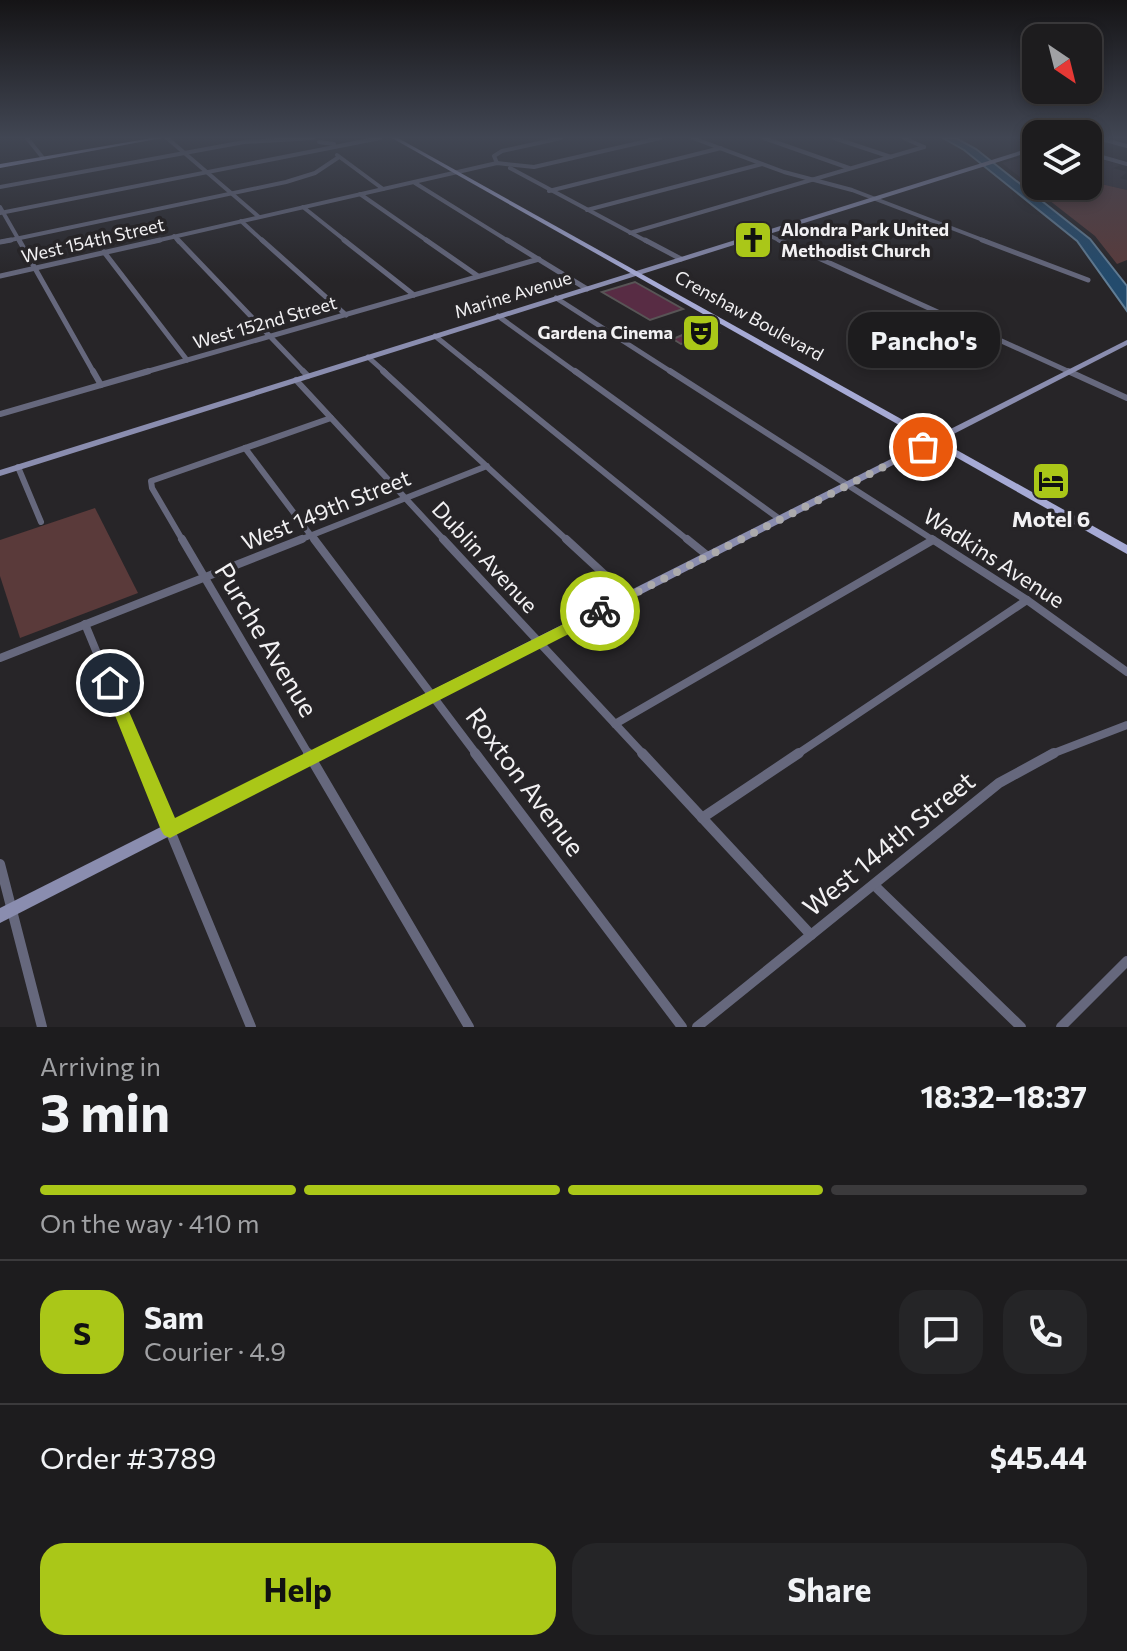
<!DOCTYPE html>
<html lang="en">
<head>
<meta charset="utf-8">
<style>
  :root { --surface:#1d1c1e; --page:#252527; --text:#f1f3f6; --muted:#a0a1a4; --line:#3b3a3c; --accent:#aac718 }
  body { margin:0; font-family:Commissioner,sans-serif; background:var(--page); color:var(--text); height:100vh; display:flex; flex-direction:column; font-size:30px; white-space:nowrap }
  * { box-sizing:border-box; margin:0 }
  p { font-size:26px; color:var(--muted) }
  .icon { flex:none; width:44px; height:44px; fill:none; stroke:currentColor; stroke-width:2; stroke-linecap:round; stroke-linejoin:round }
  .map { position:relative; height:1027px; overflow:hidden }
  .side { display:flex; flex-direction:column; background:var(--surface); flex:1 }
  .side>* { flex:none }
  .needle { width:52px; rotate:145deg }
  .buttons { position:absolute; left:1022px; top:24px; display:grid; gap:16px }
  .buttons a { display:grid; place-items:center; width:80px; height:80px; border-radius:16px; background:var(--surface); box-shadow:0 4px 12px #0003,0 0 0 2px var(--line); font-size:40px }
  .pin { position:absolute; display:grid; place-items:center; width:68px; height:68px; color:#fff; margin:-34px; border:4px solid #fff; border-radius:50%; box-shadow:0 2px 8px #0007 }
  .courier { position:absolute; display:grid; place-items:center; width:80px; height:80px; margin:-40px; border:6px solid #aac718; border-radius:50%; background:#fff; color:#222; box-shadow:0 2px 10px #0007 }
  .bubble { position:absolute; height:56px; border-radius:24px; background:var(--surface); box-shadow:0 4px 12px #0003,0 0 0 2px var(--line); font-size:26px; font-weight:700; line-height:56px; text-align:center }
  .overview em { font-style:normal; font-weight:700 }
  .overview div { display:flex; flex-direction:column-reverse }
  .overview { display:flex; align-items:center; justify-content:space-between; height:136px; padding:0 40px }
  h1 { font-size:52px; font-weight:700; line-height:60px }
  .bar { display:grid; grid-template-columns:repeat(4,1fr); gap:12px 8px; align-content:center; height:96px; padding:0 40px }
  .bar i { height:10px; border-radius:6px; background:var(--line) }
  .bar .active { background:var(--accent) }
  .bar p { grid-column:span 4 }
  .line { display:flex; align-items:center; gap:20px; padding:0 40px; border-top:2px solid var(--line) }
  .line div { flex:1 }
  .round { display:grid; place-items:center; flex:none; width:84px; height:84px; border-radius:24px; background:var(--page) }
  .primary-button { display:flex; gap:16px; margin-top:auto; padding:16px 40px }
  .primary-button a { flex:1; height:92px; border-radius:24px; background:var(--accent); color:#111; font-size:32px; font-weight:700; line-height:92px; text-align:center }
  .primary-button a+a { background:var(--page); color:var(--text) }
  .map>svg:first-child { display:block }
</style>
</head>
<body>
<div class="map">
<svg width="1127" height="1027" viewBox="0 0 1127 1027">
  <rect width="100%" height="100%" fill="#272528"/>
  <g fill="#322d35">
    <path d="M1036,153v33h-5l-29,-23z"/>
    <path d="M1088,155l33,10 -8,3 14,4 -7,6 7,2v10l-39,-9z"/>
  </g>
  <g fill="#5a3a3a">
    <path d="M1088,181l39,9v70l-10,4 -22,-28 -64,-50h57z"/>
    <path d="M95,508l43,85 -118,45 -20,-62v-36z"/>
  </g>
  <path fill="#234b6d" stroke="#617d95" stroke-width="2" d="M943,138h13l20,11 114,90 37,47v25l-50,-70 -113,-91z"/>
  <g fill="#582c44" stroke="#585556" stroke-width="2">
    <path d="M635,282l48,27 -33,11 -48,-28z"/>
    <path d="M708,324l9,3 2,5 -38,12 -8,-5z"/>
  </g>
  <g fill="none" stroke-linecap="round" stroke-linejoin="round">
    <g stroke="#66687d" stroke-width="4">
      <path d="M27,138l16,20"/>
      <path d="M167,138l92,79"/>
      <path d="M693,138l91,34 68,18 136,52"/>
      <path d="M764,138l85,30"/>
      <path d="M834,138l57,19"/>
      <path d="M904,138l20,9"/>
      <path d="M1098,138l29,8"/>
      <path d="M319,142l15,2"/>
      <path d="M1088,153l39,11"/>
      <path d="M337,155l46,34"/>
      <path d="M497,163l-3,-7 8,-5 59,-13"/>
      <path d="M510,168l138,74"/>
      <path d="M415,183l95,59"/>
      <path d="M0,187l244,-45 69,-4"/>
      <path d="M549,191l172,-43"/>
      <path d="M360,194l69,48"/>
      <path d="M0,207l20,35"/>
      <path d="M303,207l44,35"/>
      <path d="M587,210l175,-46"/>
      <path d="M0,213l380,-75"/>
      <path d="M241,221l23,21"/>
      <path d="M630,233l294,-86"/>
      <path d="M764,233l19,9"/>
      <path d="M174,236l5,6"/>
      <path d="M1,242l285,-60 29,-9 24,-16"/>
      <path d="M151,242l346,-79 37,4 126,-29"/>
    </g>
    <g stroke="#66687d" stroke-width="5">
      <path d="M19,240l75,133"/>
      <path d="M178,240l127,133"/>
      <path d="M262,240l84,75"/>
      <path d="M344,240l70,55"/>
      <path d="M426,240l52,36"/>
      <path d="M507,240l80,49"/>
      <path d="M645,240l36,19"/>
      <path d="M779,240l293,133"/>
      <path d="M982,240l106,40"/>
      <path d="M0,242l11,-2"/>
      <path d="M104,252l83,108"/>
      <path d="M0,276l160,-36"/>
      <path d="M556,298l117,75"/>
      <path d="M498,316l79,57"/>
      <path d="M435,336l46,37"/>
      <path d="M368,357l18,16"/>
      <path d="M142,373l397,-114"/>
    </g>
    <g stroke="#66687d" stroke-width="6">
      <path d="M93,371l8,14"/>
      <path d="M303,371l5,5"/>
      <path d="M383,371l185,170"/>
      <path d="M479,371l210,170"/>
      <path d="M575,371l206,149"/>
      <path d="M670,371l265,170"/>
      <path d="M1068,371l59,27"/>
      <path d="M296,380l149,161"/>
      <path d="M0,414l149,-43"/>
      <path d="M245,448l70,93"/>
      <path d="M18,467l23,55"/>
      <path d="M183,541l-31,-53 -1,-7 180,-63"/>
      <path d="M297,541l190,-75"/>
    </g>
    <g stroke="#66687d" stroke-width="8">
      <path d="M182,539l127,216"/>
      <path d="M314,539l163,216"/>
      <path d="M443,539l201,216"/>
      <path d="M566,539l63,58"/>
      <path d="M687,539l21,17"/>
      <path d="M932,539l95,61 100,72"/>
      <path d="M85,624l54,131"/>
      <path d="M0,658l302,-119"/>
      <path d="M615,724l318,-184"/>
      <path d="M796,755l231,-155"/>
      <path d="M1049,755l78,-30"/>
    </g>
    <g stroke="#66687d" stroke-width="10">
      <path d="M138,753l113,274"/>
      <path d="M308,753l161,274"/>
      <path d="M475,753l207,274"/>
      <path d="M642,753l169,182"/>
      <path d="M702,818l97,-65"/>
      <path d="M0,864l42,163"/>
      <path d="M874,885l147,142"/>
      <path d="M697,1027l302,-244 55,-30"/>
      <path d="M1061,1027l66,-66"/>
    </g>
    <g fill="#8a8daf" fill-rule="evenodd">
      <path d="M1036,146v4l-1036,326v-6z"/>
      <path d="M1127,340v5l-1127,578v-15z"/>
    </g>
    <g fill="#a6aad5" fill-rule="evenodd">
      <path d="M152,138h10l-162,30v-4z"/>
      <path d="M392,138h6l729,407v9z"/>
    </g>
  </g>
  <linearGradient id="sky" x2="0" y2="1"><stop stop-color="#151416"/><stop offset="0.49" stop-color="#414653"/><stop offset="1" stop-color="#414653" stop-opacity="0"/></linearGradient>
  <rect width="1127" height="281" fill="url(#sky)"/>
  <path fill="#aac718" d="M600,606l6,2v7l-436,223 -6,-3 -3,-5 -59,-147 2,-4h11l60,139z"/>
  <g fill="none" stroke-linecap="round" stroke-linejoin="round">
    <path stroke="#abaaac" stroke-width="8" stroke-dasharray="0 14.4" d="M600,611l323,-164"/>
  </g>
  <defs>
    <symbol id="church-square" viewBox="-11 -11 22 22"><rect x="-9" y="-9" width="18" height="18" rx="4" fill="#aac718" stroke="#272528"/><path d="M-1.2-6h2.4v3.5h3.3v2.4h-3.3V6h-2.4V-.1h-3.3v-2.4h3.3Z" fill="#111"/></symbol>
    <symbol id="theatre-square" viewBox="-11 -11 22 22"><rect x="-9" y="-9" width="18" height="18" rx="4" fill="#aac718" stroke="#272528"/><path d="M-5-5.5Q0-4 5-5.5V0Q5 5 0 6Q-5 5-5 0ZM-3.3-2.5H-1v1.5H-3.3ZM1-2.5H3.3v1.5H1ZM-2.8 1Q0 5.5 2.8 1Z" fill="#111"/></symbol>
    <symbol id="hotel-square" viewBox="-11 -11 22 22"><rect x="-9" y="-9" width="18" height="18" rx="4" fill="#aac718" stroke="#272528"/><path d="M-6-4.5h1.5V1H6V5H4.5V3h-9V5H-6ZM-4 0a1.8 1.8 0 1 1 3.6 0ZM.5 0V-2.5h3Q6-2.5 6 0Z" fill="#111"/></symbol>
  </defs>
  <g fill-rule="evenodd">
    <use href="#church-square" x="731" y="218" width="44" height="44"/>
    <use href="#theatre-square" x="679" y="311" width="44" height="44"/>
    <use href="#hotel-square" x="1029" y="459" width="44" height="44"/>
  </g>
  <g text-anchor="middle" stroke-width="7" stroke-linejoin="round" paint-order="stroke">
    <g font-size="18" font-weight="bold" fill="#f2f1f3" stroke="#272528" text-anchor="start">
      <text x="781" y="236">Alondra Park United<tspan x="781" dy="21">Methodist Church</tspan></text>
      <text x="673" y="339" text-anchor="end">Gardena Cinema</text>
    </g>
    <g font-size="18" fill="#f2f1f3" stroke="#272528">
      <text transform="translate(93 241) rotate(-13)" y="6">West 154th Street</text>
      <text transform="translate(513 295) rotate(-17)" y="6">Marine Avenue</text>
      <text transform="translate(749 316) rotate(29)" y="6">Crenshaw Boulevard</text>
      <text transform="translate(265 323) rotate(-16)" y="6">West 152nd Street</text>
    </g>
    <g font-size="22" fill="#f2f1f3" stroke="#272528">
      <text transform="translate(326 510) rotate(-22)" y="8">West 149th Street</text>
      <text transform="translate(485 557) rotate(47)" y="8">Dublin Avenue</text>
      <text transform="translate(994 558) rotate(33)" y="8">Wadkins Avenue</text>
    </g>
    <g font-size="22" font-weight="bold" fill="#f2f1f3" stroke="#272528">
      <text x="1051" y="527">Motel 6</text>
    </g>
    <g font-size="26" fill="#f2f1f3" stroke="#272528">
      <text transform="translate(266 640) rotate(59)" y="9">Purche Avenue</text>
      <text transform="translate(525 782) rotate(53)" y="9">Roxton Avenue</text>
      <text transform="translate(889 844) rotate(-39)" y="9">West 144th Street</text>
    </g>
  </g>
</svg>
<div class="buttons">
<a><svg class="needle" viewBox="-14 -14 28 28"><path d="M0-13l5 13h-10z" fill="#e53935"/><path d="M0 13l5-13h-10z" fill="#a0a1a4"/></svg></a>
<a><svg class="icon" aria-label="layers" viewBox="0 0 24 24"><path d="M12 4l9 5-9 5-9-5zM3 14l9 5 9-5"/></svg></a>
</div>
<div class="pin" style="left:923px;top:447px;background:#ea580c"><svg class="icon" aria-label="bag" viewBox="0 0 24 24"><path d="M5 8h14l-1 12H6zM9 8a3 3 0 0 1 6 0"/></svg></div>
<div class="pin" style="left:110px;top:683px;background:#1f2937"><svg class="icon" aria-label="home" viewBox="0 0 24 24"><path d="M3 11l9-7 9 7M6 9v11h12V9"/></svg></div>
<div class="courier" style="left:600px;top:611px"><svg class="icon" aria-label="bike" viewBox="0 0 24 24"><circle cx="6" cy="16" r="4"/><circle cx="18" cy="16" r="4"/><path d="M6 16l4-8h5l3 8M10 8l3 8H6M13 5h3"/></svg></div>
<div class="bubble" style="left:848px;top:312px;width:152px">Pancho's</div>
</div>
<section class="side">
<div class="overview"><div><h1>3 min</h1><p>Arriving in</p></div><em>18:32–18:37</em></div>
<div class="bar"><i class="active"></i><i class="active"></i><i class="active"></i><i></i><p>On the way · 410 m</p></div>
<div class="line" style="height:144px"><b class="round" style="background:var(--accent);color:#111">S</b><div><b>Sam</b><p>Courier · 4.9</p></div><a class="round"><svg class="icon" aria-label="chat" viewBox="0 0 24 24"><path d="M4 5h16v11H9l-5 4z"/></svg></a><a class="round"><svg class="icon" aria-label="phone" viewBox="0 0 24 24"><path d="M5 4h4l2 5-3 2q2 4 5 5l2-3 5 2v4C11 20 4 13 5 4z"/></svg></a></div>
<div class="line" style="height:104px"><div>Order #3789</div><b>$45.44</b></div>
<div class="primary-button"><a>Help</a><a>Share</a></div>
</section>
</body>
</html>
